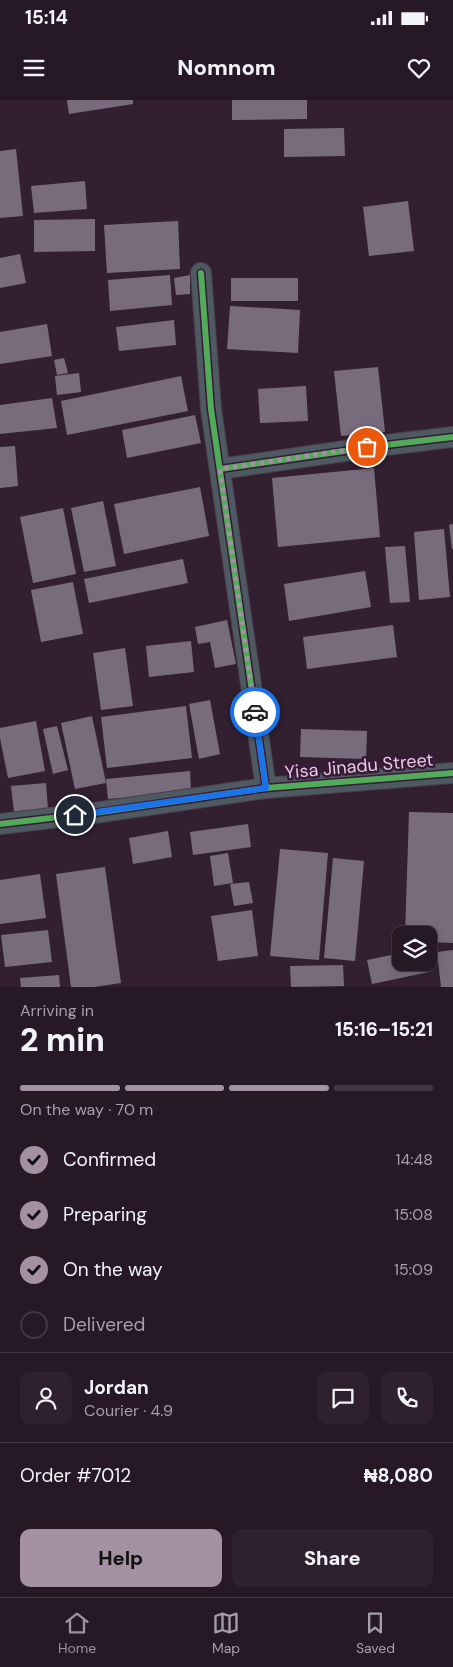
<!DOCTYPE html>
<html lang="en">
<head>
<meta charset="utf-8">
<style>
  :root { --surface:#261825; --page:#2e212d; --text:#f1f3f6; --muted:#a4a0a7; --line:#423742; --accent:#a490a3 }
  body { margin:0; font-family:"DM Sans",sans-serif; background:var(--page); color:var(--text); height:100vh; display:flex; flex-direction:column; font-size:19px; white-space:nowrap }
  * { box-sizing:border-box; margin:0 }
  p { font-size:16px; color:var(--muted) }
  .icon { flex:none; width:28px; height:28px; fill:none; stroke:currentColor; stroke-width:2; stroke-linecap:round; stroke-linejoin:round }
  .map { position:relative; height:887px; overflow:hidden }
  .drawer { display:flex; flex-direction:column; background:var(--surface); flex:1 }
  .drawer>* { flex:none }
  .controls { position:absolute; left:392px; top:826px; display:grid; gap:10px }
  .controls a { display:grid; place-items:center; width:45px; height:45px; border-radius:10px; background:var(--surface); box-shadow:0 2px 8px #0003,0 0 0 1px var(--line); font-size:25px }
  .pin { position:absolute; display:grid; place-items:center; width:42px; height:42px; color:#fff; margin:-21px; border:2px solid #fff; border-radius:50%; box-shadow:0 1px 5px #0007 }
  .courier { position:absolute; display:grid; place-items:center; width:50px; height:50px; margin:-25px; border:4px solid #1a73e8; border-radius:50%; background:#fff; color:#222; box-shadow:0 1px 6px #0007 }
  .overview em { font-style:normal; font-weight:800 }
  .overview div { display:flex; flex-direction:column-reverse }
  .overview { display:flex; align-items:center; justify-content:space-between; height:85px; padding:0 20px }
  h1 { font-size:32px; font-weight:800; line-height:38px }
  .bar { display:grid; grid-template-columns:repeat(4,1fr); gap:8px 5px; align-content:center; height:60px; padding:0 20px }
  .bar i { height:6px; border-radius:4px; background:var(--line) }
  .bar .current { background:var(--accent) }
  .bar p { grid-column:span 4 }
  .line { display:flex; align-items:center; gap:12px; padding:0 20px; border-top:1px solid var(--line) }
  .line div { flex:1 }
  .round { display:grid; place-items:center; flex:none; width:52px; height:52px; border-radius:10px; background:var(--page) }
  ol { padding:0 20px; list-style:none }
  li { display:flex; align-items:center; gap:15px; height:55px }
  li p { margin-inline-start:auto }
  li .icon { padding:5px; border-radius:50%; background:var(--accent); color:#111; stroke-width:4 }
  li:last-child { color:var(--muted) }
  li i { width:28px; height:28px; border:2px solid var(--line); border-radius:50% }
  .action { display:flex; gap:10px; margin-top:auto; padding:10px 20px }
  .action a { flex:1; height:58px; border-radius:10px; background:var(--accent); color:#111; font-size:20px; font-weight:800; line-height:58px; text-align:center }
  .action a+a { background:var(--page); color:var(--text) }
  .status { display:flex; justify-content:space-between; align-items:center; height:35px; padding:0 25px; background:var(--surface); direction:ltr }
  .status svg { height:14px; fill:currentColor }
  header { display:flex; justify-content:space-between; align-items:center; height:65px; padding:0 20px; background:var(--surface); font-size:22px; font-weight:800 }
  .menu { display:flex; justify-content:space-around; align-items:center; height:70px; border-top:1px solid var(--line); background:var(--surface); font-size:14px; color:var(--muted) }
  .menu a { display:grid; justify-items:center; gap:2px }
  .menu .current { color:var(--accent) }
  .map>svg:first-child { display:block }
</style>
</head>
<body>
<div class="status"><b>15:14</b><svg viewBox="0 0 49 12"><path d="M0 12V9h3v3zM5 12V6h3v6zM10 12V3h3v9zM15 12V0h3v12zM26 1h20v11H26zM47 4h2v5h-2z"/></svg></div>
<header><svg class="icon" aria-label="menu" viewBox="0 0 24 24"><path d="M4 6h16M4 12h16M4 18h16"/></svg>Nomnom<svg class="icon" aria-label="heart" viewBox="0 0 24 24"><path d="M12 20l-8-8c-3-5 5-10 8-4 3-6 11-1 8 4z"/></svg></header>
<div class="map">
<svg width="453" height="887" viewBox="0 0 453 887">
  <rect width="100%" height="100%" fill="#322031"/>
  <g fill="#786c7c">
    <path d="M67,0h66v4l-64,10z"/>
    <path d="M232,0h75v19l-75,1z"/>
    <path d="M344,28l1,28 -61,1v-28z"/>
    <path d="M16,49l7,67 -23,2v-67z"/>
    <path d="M85,81l2,28 -53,4 -3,-27z"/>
    <path d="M408,101l6,50 -45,5 -6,-49z"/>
    <path d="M95,119v32l-61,1v-32z"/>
    <path d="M178,121l2,48 -73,4 -3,-48z"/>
    <path d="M20,154l6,29 -26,5v-30z"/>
    <path d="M170,175l2,30 -62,6 -2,-31z"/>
    <path d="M190,175v19l-14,1 -2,-17z"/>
    <rect x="231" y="178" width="67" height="23"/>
    <path d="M230,206l70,4 -2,43 -71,-4z"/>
    <path d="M174,220l2,25 -57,6 -3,-24z"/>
    <path d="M47,224l5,32 -52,8v-32z"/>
    <path d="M64,258l4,15 -11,2 -3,-15z"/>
    <path d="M378,267l7,65 -44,4 -7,-65z"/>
    <path d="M79,273l2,19 -24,3 -2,-19z"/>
    <path d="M181,276l7,35 -121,24 -6,-34z"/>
    <path d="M306,286l2,35 -48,2 -2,-34z"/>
    <path d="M52,298l5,30 -57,6v-29z"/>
    <path d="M195,315l6,28 -74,15 -5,-28z"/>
    <path d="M15,346l3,40 -18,2v-41z"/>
    <path d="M374,368l6,69 -102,10 -6,-69z"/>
    <path d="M200,387l9,49 -85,18 -10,-50z"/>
    <path d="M103,401l13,65 -32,6 -13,-64z"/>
    <path d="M63,408l13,66 -43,9 -13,-66z"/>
    <path d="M453,424v25h-1l-3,-24z"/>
    <path d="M444,429l6,68 -31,3 -5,-68z"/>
    <path d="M405,446l5,56 -20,1 -5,-56z"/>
    <path d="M183,459l5,24 -99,20 -5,-24z"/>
    <path d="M365,471l6,36 -82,14 -5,-37z"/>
    <path d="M73,482l10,52 -42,8 -10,-52z"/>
    <path d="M227,520l9,44 -21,4 -5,-26 -12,2 -3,-17z"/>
    <path d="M393,525l4,32 -90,12 -4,-32z"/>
    <path d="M191,541l3,31 -45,5 -3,-31z"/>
    <path d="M125,548l8,58 -32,4 -8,-57z"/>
    <path d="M210,600l10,54 -21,5 -10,-55z"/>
    <path d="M186,606l6,52 -85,10 -6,-51z"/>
    <path d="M92,616l14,67 -31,6 -14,-66z"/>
    <path d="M36,621l9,50 -37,7 -8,-40v-10z"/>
    <path d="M57,626l11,44 -15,4 -10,-45z"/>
    <path d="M301,629l66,2 -1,28 -66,-2z"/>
    <path d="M190,671l1,21 -83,7 -2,-20z"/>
    <path d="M46,683l2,26 -34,3 -3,-26z"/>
    <path d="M409,712l44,1v130l-24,-1v-7h-24z"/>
    <path d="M248,724l3,23 -58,8 -3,-23z"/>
    <path d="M168,731l4,26 -39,7 -4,-26z"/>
    <path d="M280,749l48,4 -9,107 -49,-4z"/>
    <path d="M228,753l5,30 -19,3 -4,-30z"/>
    <path d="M333,758l31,3 -9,100 -31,-3z"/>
    <path d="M105,767l16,116 -27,4h-23l-15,-113z"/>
    <path d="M40,774l6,44 -46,6v-44z"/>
    <path d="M249,782l4,21 -19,3 -4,-22z"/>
    <path d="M252,810l6,46 -40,5 -7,-45z"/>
    <path d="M48,830l4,32 -47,5 -4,-32z"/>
    <path d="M453,850v37h-12l-4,-35z"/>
    <path d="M401,853v9h26l2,10 -57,12 -5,-24z"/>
    <path d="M343,865l1,21 -53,1 -1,-21z"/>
    <path d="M59,875l1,12h-39l-1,-9z"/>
  </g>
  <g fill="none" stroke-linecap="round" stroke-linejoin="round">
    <defs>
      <g id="minor">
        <path d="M201,173l10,136 55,379"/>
        <path d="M220,369l166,-24 67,-8"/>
        <path d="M0,724l94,-11 172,-25 187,-15"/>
      </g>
    </defs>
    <use href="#minor" stroke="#4c3d4b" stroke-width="22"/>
    <use href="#minor" stroke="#4e5a61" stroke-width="20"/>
    <defs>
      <g id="cycleway">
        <path d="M201,173l10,136 55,379"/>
        <path d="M220,369l166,-24 67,-8"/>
        <path d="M0,724l94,-11 172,-25 187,-15"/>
      </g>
    </defs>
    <use href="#cycleway" stroke="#391938" stroke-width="9"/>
    <use href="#cycleway" stroke="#51ab58" stroke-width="6"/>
  </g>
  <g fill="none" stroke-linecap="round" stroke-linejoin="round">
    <path stroke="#a490a3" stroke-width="5" stroke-dasharray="0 9" d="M255,612l-35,-243 147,-22"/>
    <path stroke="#1a73e8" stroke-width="6" d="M75,715l191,-27 -11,-76"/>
  </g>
  <g text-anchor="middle" stroke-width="5" stroke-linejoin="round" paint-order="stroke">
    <g font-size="18" fill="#e2cde0" stroke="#391938">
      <text transform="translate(359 666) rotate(-5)" y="6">Yisa Jinadu Street</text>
    </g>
  </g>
</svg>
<div class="controls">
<a><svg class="icon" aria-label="layers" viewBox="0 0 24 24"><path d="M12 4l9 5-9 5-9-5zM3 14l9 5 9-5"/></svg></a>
</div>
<div class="pin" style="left:367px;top:347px;background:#ea580c"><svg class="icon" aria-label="bag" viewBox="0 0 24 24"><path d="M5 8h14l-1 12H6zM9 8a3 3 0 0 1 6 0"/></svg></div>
<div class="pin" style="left:75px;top:715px;background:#1f2937"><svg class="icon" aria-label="home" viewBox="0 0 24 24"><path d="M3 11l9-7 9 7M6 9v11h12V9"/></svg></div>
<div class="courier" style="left:255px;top:612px"><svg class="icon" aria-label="car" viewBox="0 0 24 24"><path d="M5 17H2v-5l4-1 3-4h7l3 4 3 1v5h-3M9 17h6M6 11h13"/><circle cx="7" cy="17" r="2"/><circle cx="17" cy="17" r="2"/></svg></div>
</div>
<section class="drawer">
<div class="overview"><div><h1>2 min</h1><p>Arriving in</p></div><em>15:16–15:21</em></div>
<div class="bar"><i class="current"></i><i class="current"></i><i class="current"></i><i></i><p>On the way · 70 m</p></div>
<ol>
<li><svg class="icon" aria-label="check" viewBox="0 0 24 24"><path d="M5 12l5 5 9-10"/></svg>Confirmed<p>14:48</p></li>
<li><svg class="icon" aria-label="check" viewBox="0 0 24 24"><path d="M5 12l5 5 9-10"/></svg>Preparing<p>15:08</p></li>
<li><svg class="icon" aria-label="check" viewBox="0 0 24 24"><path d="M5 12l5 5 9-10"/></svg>On the way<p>15:09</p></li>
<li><i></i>Delivered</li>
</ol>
<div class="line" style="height:90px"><a class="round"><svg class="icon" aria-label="person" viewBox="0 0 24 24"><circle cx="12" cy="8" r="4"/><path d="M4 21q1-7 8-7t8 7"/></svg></a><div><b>Jordan</b><p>Courier · 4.9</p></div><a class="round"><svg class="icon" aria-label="chat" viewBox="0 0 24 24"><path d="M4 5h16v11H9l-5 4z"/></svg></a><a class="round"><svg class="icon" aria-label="phone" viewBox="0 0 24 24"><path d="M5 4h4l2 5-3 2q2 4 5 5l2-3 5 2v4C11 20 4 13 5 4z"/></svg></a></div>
<div class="line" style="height:65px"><div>Order #7012</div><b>₦8,080</b></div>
<div class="action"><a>Help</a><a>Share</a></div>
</section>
<nav class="menu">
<a class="current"><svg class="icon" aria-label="home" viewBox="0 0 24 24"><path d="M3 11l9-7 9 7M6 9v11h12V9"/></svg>Home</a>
<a><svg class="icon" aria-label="map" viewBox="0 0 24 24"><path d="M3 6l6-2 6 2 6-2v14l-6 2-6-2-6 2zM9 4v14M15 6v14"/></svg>Map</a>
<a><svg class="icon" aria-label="saved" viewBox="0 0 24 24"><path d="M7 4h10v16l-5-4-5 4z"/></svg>Saved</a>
</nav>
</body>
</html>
